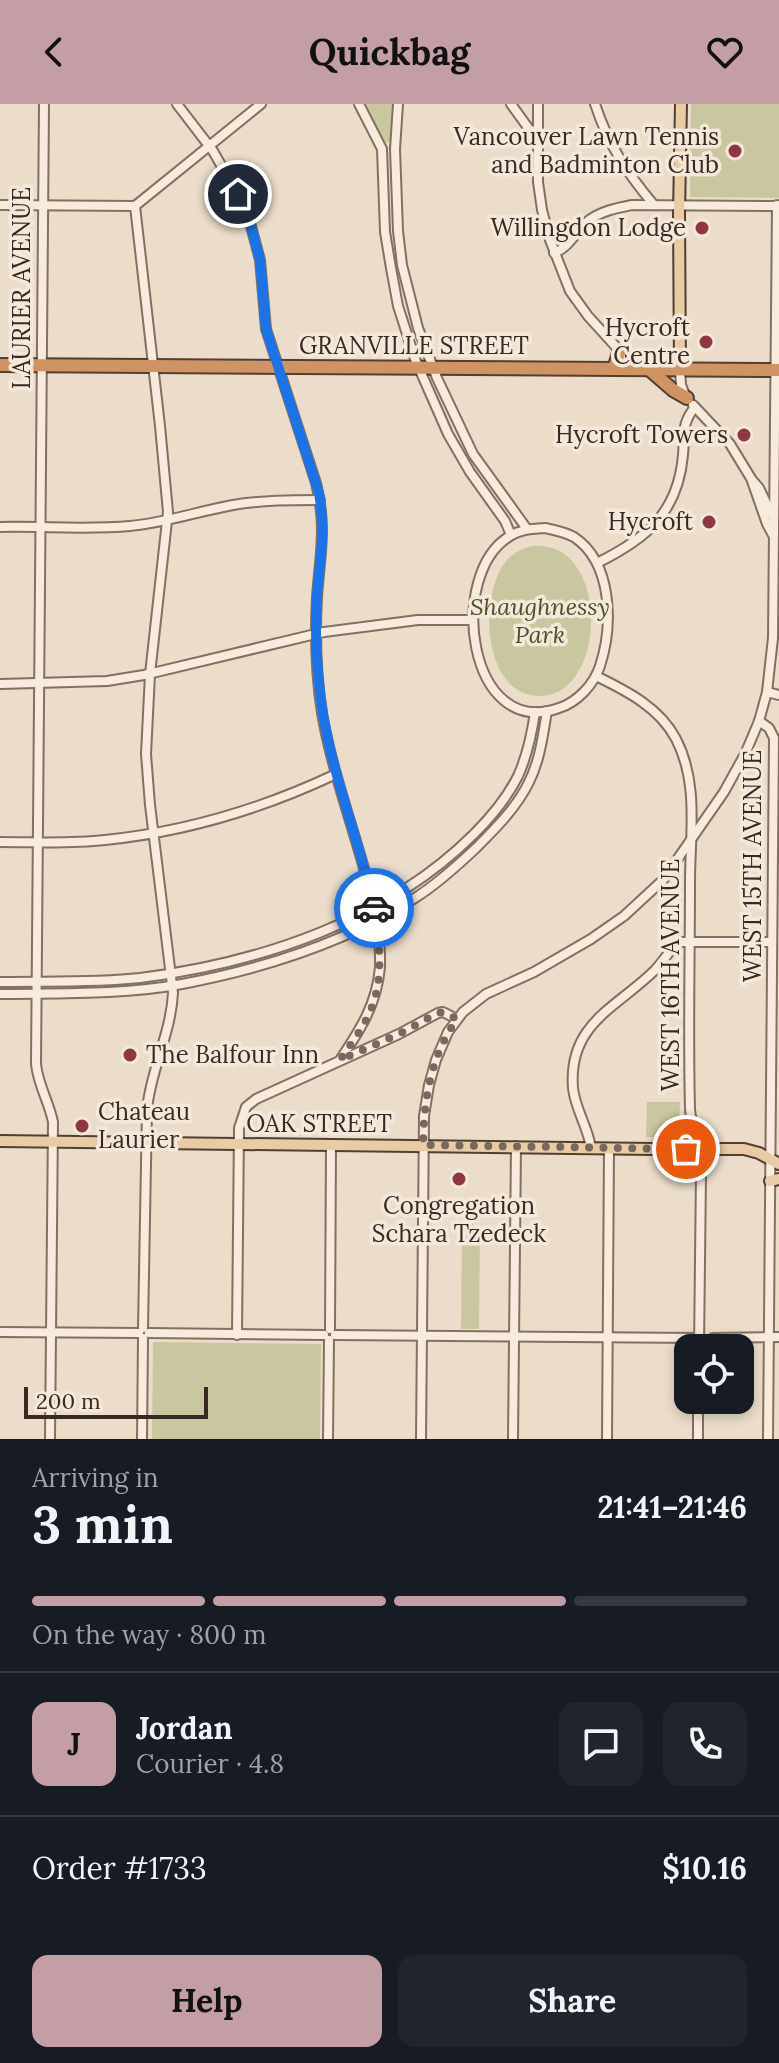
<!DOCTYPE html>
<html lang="en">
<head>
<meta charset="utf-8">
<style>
  :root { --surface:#171b24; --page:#20242c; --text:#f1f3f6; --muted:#9ea1a6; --line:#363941; --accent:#c49ea5 }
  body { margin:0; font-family:Lora,serif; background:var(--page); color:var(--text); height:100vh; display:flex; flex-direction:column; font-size:30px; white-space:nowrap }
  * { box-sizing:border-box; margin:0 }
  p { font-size:26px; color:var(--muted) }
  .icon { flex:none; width:44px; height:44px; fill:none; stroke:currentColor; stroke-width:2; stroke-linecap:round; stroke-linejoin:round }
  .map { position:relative; height:1335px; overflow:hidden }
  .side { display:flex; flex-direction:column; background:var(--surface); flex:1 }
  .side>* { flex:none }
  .controls { position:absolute; left:674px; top:1230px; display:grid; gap:16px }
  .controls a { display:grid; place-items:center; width:80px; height:80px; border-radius:16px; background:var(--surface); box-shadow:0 4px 12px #0003; font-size:40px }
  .scale { position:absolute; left:24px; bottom:20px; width:184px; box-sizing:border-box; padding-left:8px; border:4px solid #382a22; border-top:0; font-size:22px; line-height:28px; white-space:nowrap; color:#382a22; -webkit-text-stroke:6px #f3e8d9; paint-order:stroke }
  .pin { position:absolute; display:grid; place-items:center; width:68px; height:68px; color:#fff; margin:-34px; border:4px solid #fff; border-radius:50%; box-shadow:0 2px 8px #0007 }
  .courier { position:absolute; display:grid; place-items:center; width:80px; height:80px; margin:-40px; border:6px solid #1a73e8; border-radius:50%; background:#fff; color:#222; box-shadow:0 2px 10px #0007 }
  .summary em { font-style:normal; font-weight:700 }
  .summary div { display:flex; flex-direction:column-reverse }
  .summary { display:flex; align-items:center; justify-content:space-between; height:136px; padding:0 32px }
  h1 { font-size:52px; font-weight:700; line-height:60px }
  .bar { display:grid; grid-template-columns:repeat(4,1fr); gap:12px 8px; align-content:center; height:96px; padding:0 32px }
  .bar i { height:10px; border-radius:6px; background:var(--line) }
  .bar .selected { background:var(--accent) }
  .bar p { grid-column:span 4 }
  .line { display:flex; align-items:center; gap:20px; padding:0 32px; border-top:2px solid var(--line) }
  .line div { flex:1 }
  .round { display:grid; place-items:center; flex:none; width:84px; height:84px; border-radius:16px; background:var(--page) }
  .primary-button { display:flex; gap:16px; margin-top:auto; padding:16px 32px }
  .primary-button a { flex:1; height:92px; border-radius:16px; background:var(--accent); color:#111; font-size:32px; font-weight:700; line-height:92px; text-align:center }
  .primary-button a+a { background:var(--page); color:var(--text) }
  header { display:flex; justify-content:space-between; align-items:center; height:104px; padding:0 32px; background:var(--accent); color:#111; font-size:36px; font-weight:700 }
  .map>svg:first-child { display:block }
</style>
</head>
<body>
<header><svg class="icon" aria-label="back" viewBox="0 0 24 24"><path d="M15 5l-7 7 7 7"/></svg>Quickbag<svg class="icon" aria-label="heart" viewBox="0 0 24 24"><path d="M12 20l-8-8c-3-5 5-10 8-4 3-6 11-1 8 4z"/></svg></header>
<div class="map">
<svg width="779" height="1335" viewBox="0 0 779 1335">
  <rect width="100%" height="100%" fill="#ebddca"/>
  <g fill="#c8c79f">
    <path d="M366,0h26l-1,36 -4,3 -5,-3z"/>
    <path d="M691,0h88v94l-89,-1z"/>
    <path d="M532,442c78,-8 76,147 10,150 -60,2 -64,-100 -36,-135 7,-8 16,-12 26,-15z"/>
    <path d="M647,998h33l-1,35h-33z"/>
    <path d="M468,1118l5,1v6h7l-1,100h-18l1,-94v-5z"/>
    <path d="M153,1238l168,2 -1,95h-168z"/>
  </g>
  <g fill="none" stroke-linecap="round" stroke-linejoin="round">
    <defs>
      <g id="minor">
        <path d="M44,0l-8,960c2,21 13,38 17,58l-3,317"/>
        <path d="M177,0l36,47 34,60 13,49 6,69 50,154c11,45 4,71 1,114 -2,38 -1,78 5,116 10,58 31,113 46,170 7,27 13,56 12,84 -3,37 -20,63 -40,93"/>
        <path d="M359,0l23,45 3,83 6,36 7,38 17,53 33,75 22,38 35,49 6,14"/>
        <path d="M398,0l-3,45 3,82 4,34 16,63 19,50 36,76 54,75"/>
        <path d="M511,0l18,25 10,5"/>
        <path d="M538,0v78l4,28 8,30 20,51 18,25 30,33 3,8"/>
        <path d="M595,0c13,40 32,69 59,101"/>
        <path d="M0,101l135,1 126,-102"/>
        <path d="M135,102l25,220 8,86 -18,162 -4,80 4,51 23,188c-2,40 -22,76 -26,116l-4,219"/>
        <path d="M554,149c16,-6 21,-21 34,-32 13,-10 29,-13 44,-16l147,1"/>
        <path d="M680,266l1,15 4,10"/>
        <path d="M693,301l37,39 22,36 7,8 14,29"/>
        <path d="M752,377l15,43 6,11"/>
        <path d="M0,423c43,-1 87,3 130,-1 35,-3 69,-15 103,-21 29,-5 58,-5 87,-5"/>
        <path d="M545,424c10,2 20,4 29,9 39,26 39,89 26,129 -6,18 -22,36 -41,42 -91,33 -113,-134 -49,-172 11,-7 23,-7 35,-8z"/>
        <path d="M597,459c49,-24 81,-50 86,-108 2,-21 -2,-31 12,-48"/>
        <path d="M596,572c31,15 64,32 80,63 23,44 14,96 14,143 0,75 -2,151 0,226 0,10 4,19 7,29 3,12 4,24 4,36l-2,175"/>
        <path d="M0,580l107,-3 37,-6 180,-43 94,-12h55"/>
        <path d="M767,588l12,3"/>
        <path d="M759,617l10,7 5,10 -6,701"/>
        <path d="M0,738c35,0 70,2 105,-2 79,-8 159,-32 231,-66"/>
        <path d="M0,878c47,-1 93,1 140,-4 119,-15 247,-57 334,-144 17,-17 33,-36 44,-58 9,-20 14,-43 17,-64"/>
        <path d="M0,890c61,-1 122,1 182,-10 79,-15 165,-42 233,-86 22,-14 42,-32 61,-50 20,-20 41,-41 53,-66 11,-22 14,-47 18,-71"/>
        <path d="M591,1044c-3,-21 -16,-39 -18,-60 -5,-64 43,-80 81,-117 9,-9 15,-20 24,-29h93"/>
        <path d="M330,1225l1,-184"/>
        <path d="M0,1228l139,1"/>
        <path d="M149,1229l175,2"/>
        <path d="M237,1231l2,-207 7,-21 10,-8 143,-65 39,-21 5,-1 14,7"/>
        <path d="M335,1231l364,3"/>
        <path d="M699,1241l7,-2 7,-5 66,-1"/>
        <path d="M142,1335l1,-101"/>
        <path d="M328,1335l1,-99"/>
        <path d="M421,1335l3,-323 5,-31 7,-25 12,-28 15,-20 23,-18 48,-22 57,-33 33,-23 39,-36 61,-88 21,-38 14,-33 8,-29 6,-54 4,-433"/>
        <path d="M513,1335l3,-293"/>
        <path d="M607,1335l2,-291"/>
        <path d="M698,1335v-39"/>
      </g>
      <g id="major">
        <path d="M680,266l-1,-156 2,-110"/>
        <path d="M0,1037l655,8h89l15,4 20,11"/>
        <path d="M770,1077l9,-2"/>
      </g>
      <g id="highway">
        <path d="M0,261l779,5"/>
        <path d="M614,265l5,-16"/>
        <path d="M650,266l23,20 14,8"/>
      </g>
    </defs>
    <use href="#minor" stroke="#856f60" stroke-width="12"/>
    <use href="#major" stroke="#543e33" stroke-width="14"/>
    <use href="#highway" stroke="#543e33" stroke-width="16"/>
    <use href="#minor" stroke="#f6ebdd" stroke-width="8"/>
    <use href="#major" stroke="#e9cca6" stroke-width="10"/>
    <use href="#highway" stroke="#d09364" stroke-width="12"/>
  </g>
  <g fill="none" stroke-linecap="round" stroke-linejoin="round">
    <path stroke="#77695d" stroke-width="8" stroke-dasharray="0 14.4" d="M374,804c6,36 11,76 -7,110 -7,15 -18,28 -27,42l59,-26 39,-21 5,-1 14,7c-27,38 -33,81 -34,126l263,4"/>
    <path stroke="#1a73e8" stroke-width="10" d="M238,90l9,17 13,49 6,69 53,164c7,40 1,64 -2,103 -2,29 -1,58 2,86 6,78 39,150 55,226"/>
  </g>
  <g fill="#8e3642" stroke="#f3e8d9" stroke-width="3">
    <circle cx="735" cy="47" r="8"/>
    <circle cx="702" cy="124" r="8"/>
    <circle cx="706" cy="238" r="8"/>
    <circle cx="744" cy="331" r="8"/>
    <circle cx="709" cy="418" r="8"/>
    <circle cx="130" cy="951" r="8"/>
    <circle cx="82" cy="1022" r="8"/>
    <circle cx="459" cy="1075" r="8"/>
  </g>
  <g text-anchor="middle" stroke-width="7" stroke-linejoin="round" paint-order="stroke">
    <g font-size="24" fill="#382a22" stroke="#f3e8d9" text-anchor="end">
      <text x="719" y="41">Vancouver Lawn Tennis<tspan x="719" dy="28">and Badminton Club</tspan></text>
      <text x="686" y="132">Willingdon Lodge</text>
      <text x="690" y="232">Hycroft<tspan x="690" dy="28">Centre</tspan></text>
      <text x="728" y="339">Hycroft Towers</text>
      <text x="693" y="426">Hycroft</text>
      <text x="146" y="959" text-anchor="start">The Balfour Inn</text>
      <text x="98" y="1016" text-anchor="start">Chateau<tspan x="98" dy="28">Laurier</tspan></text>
      <text x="459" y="1110" text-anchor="middle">Congregation<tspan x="459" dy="28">Schara Tzedeck</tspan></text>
    </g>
    <g font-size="24" fill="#382a22" stroke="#f3e8d9">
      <text transform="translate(22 184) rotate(-90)" y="8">LAURIER AVENUE</text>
      <text x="414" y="250">GRANVILLE STREET</text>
      <text transform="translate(753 762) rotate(-90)" y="8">WEST 15TH AVENUE</text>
      <text transform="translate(671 871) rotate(-90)" y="8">WEST 16TH AVENUE</text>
      <text x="319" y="1028">OAK STREET</text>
    </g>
    <g font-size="24" font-style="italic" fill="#4d522b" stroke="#f3e8d9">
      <text x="540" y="511">Shaughnessy<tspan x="540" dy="28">Park</tspan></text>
    </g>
  </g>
</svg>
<div class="controls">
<a><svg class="icon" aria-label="locate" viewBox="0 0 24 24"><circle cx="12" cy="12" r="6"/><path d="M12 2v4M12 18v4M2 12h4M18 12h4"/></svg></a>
</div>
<div class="scale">200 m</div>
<div class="pin" style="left:686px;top:1045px;background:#ea580c"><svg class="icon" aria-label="bag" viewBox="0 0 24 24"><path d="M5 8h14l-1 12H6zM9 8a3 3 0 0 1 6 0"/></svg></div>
<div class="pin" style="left:238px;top:90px;background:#1f2937"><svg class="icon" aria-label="home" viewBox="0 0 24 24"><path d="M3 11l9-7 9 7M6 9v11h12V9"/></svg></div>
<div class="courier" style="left:374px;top:804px"><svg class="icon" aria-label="car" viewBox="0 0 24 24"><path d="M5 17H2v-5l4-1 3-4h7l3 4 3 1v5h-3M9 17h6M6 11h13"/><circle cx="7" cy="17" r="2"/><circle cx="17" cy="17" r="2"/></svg></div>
</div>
<section class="side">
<div class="summary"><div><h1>3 min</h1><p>Arriving in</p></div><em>21:41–21:46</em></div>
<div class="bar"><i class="selected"></i><i class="selected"></i><i class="selected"></i><i></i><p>On the way · 800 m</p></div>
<div class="line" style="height:144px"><b class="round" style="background:var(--accent);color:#111">J</b><div><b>Jordan</b><p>Courier · 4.8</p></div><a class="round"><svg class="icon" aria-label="chat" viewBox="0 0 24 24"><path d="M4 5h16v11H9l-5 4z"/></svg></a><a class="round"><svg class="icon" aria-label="phone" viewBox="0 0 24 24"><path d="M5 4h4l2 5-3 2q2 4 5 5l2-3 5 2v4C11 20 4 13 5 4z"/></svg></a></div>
<div class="line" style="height:104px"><div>Order #1733</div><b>$10.16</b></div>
<div class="primary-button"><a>Help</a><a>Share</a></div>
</section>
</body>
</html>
